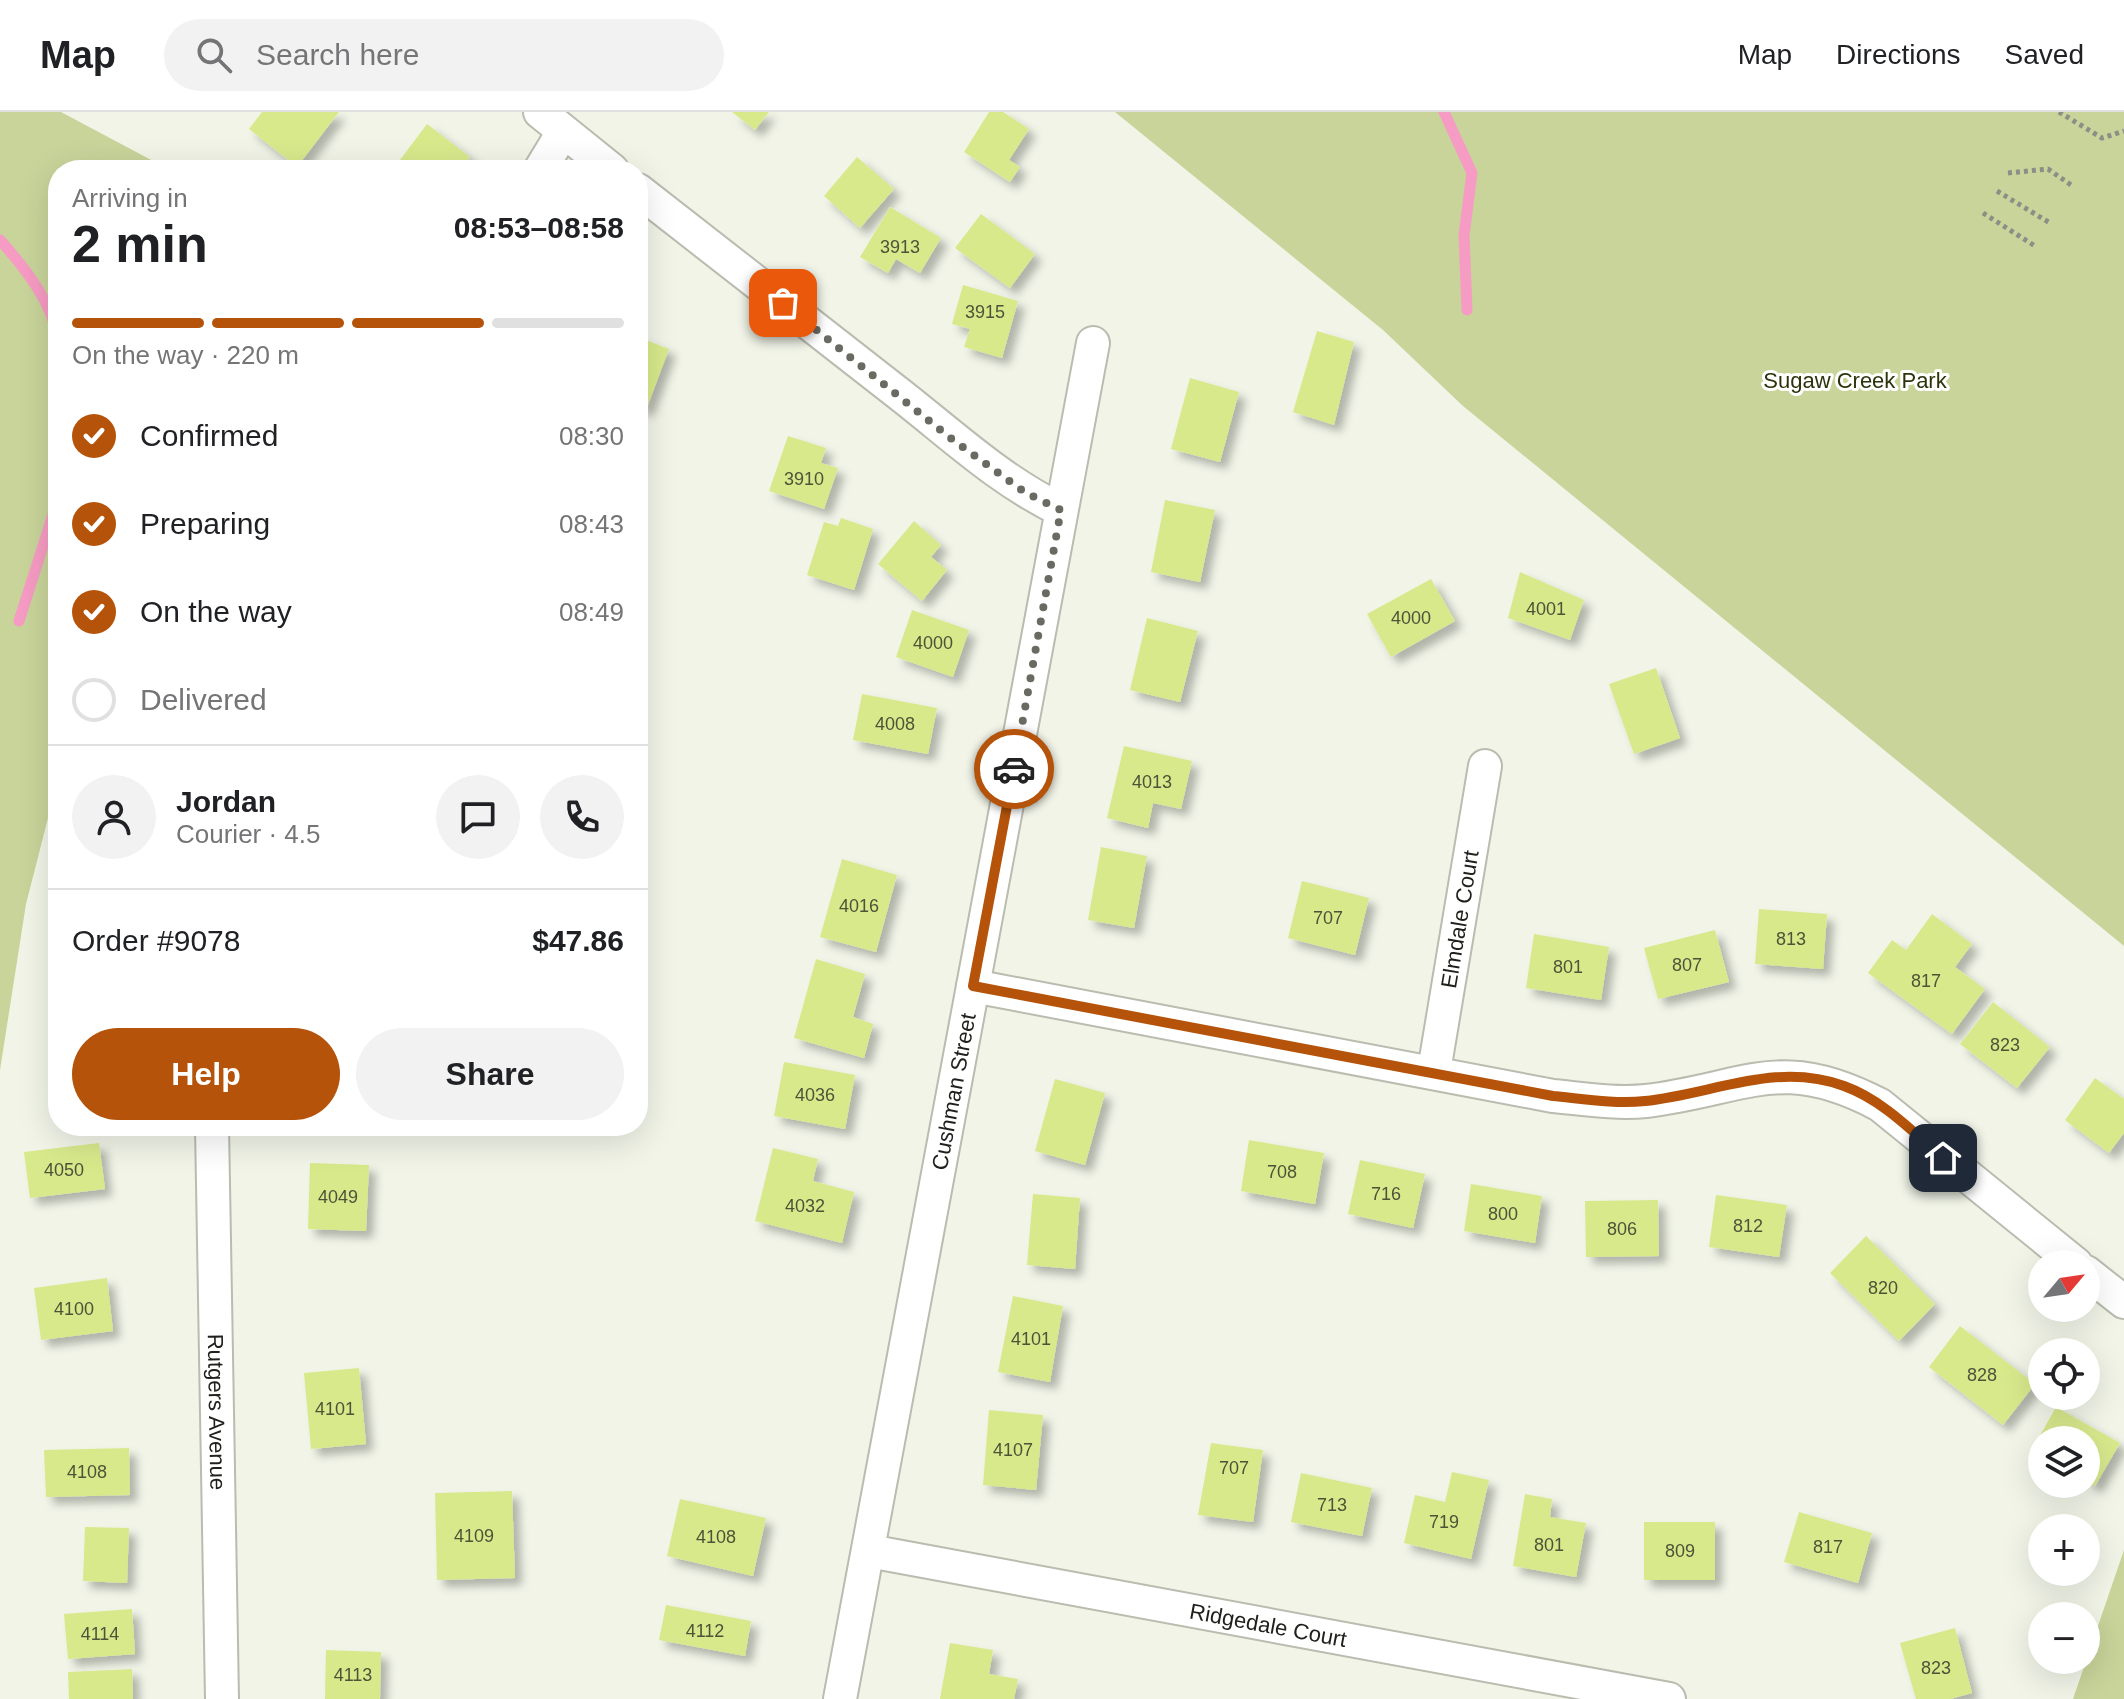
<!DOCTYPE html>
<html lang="en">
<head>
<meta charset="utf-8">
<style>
  :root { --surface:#fff; --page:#f2f2f2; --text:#202124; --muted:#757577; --line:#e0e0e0; --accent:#b45309 }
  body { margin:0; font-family:Arial,sans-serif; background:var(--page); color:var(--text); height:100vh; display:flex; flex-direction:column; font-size:30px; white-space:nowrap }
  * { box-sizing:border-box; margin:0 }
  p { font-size:26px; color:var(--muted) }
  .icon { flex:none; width:44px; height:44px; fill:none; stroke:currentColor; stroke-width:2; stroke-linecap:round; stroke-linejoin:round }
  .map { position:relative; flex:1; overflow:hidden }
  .details { position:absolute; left:48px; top:48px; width:600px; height:976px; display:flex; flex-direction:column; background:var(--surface); border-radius:32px; box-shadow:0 8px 32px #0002 }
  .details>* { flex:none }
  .needle { width:52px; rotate:61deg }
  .controls { position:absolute; left:2028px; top:1138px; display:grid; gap:16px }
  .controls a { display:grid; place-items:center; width:72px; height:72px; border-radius:50%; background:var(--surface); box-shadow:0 8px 32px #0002; font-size:40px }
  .pin { position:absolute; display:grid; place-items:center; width:68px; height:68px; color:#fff; margin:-34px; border-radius:16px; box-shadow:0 4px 12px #0006 }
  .courier { position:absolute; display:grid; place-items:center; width:80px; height:80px; margin:-40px; border:6px solid #b45309; border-radius:50%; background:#fff; color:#222; box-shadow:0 2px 10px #0007 }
  .head em { font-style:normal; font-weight:800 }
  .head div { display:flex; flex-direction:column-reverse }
  .head { display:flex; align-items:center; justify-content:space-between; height:136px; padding:0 24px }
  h1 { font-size:52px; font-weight:800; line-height:60px }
  .bar { display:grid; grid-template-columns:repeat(4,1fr); gap:12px 8px; align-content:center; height:96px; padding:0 24px }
  .bar i { height:10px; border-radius:6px; background:var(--line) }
  .bar .selected { background:var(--accent) }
  .bar p { grid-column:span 4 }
  .line { display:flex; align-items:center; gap:20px; padding:0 24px; border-top:2px solid var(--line) }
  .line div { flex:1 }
  .round { display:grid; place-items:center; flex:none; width:84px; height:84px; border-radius:42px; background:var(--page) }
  ol { padding:0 24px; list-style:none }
  li { display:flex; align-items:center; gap:24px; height:88px }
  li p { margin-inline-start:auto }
  li .icon { padding:8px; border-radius:50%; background:var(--accent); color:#fff; stroke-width:4 }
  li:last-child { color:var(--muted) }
  li i { width:44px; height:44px; border:4px solid var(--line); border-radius:50% }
  .primary-button { display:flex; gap:16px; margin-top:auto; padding:16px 24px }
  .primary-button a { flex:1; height:92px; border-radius:48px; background:var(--accent); color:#fff; font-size:32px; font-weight:800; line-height:92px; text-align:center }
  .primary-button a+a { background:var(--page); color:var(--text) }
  header { display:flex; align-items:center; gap:48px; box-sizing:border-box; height:112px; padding:0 40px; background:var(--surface); border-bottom:2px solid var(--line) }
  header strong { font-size:38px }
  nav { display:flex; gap:44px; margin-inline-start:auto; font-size:28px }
  .search { width:560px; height:72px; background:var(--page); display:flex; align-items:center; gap:20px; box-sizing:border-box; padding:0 28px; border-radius:44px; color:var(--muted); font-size:30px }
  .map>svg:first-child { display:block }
</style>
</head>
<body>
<header>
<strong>Map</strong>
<div class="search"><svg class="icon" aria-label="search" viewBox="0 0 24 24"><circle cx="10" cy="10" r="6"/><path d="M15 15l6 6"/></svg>Search here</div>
<nav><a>Map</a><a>Directions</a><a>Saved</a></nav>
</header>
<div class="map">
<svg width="2124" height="1587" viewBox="0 0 2124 1587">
  <defs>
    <filter id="shadow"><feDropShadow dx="7" dy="7" stdDeviation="4" flood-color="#0004"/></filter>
  </defs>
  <rect width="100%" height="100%" fill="#f1f4e7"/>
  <g fill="#c8d49a">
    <path d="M0,0h61l109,58h-112v609l-32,125 -26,166z"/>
    <path d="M1115,0h1009v834l-661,-540 -80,-76z"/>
    <path d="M2124,1438v149h-51z"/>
  </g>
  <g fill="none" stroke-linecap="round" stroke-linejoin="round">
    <g stroke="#f69bc3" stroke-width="11">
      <path d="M1444,0l28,61 -8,62 3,75"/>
      <path d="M0,128c25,28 52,62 58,99"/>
      <path d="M19,509l39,-122"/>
    </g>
  </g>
  <g fill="#d8e98c" filter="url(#shadow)">
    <path d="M262,0h77l-42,55 -48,-38z"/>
    <path d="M732,0h37l-14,18z"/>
    <path d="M989,0h14l26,17 -20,31 11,7 -10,15 -46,-30z"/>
    <path d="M427,12l43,33 -10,13h-46l-14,-10z"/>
    <path d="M857,45l37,32 -34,39 -36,-32z"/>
    <path d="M890,95l51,31 -21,35 -24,-14 -8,14 -28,-16z"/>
    <path d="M981,102l54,40 -25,34 -55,-40z"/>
    <path d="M963,173l55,16 -16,57 -38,-11 6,-18 -18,-5z"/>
    <path d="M1317,219l37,11 -20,83 -41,-13z"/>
    <path d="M638,225l31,12 -23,61 -8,-3z"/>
    <path d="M1190,266l49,14 -19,70 -49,-13z"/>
    <path d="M788,324l38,12 -5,15 17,5 -14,41 -55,-18z"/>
    <path d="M1165,388l50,10 -15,72 -49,-10z"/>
    <path d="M841,406l32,11 -19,61 -47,-15 17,-53 14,4z"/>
    <path d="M914,409l27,24 -10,12 16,13 -25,31 -44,-37z"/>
    <path d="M1520,460l64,28 -14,40 -62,-22z"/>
    <path d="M1431,467l24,42 -64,36 -24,-43z"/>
    <path d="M912,498l57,20 -16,47 -57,-20z"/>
    <path d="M1147,506l51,13 -18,71 -50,-12z"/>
    <path d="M1656,556l24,70 -46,16 -25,-70z"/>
    <path d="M862,582l75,14 -9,46 -75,-14z"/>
    <path d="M1124,634l68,15 -11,48 -28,-6 -5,25 -41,-10z"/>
    <path d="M1101,735l46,9 -13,72 -46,-8z"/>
    <path d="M842,747l55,16 -21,77 -56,-15z"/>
    <path d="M1302,769l67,17 -14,57 -67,-17z"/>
    <path d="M1759,797l68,5 -4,55 -68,-5z"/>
    <path d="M1932,802l40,30 -17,23 30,22 -33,45 -84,-61 24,-33 14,10z"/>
    <path d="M1715,818l14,52 -71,17 -14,-51z"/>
    <path d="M1534,822l75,13 -8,53 -75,-12z"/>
    <path d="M816,847l49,15 -12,43 20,7 -9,34 -70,-20z"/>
    <path d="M1993,890l57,45 -33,41 -57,-44z"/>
    <path d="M784,950l71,13 -10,54 -71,-13z"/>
    <path d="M2095,966l29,21v34l-15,20 -44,-33z"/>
    <path d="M1055,967l50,14 -20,72 -50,-14z"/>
    <path d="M1249,1028l75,13 -9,51 -74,-13z"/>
    <path d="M99,1031l6,46 -75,9 -6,-46z"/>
    <path d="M773,1036l45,11 -5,22 41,11 -12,51 -87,-22z"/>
    <path d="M1360,1048l65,14 -12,54 -65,-14z"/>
    <path d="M310,1051l59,2 -3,66 -58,-2z"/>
    <path d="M1471,1072l71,12 -7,47 -71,-12z"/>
    <path d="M1033,1082l47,4 -5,71 -48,-4z"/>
    <path d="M1716,1083l71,10 -8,52 -70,-10z"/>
    <path d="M1658,1088l1,56 -73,1 -1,-56z"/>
    <path d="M1866,1124l69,68 -36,37 -69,-68z"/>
    <path d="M107,1166l6,53 -72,9 -7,-52z"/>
    <path d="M1013,1184l50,10 -13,76 -52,-10z"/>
    <path d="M1960,1214l75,58 -32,41 -74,-58z"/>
    <path d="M359,1256l7,76 -55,5 -7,-76z"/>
    <path d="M2056,1295l64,36 -25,43 -9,-5v-41h-44v16l-10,-6z"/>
    <path d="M989,1298l54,5 -7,75 -53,-5z"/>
    <path d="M1211,1331l52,7 -10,72 -55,-7z"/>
    <path d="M129,1336l1,47 -84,2 -2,-47z"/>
    <path d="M1452,1360l37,8 -18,79 -67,-16 11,-48 30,7z"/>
    <path d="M1301,1361l71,15 -10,48 -71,-14z"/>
    <path d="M512,1379l3,87 -78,2 -2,-87z"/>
    <path d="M1525,1382l27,5 -2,18 36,6 -10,54 -63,-11z"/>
    <path d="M680,1387l86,19 -13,58 -86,-20z"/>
    <path d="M1799,1400l73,21 -14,50 -74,-21z"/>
    <rect x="1644" y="1410" width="71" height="58"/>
    <path d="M85,1415l44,1 -2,55 -44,-2z"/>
    <path d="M666,1493l85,16 -6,35 -86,-16z"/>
    <path d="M132,1497l3,45 -67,5 -4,-45z"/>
    <path d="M1955,1516l17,65 -22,6h-34l-16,-56z"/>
    <path d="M950,1531l43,7 -4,24 29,5 -4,20h-74z"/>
    <path d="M326,1538l55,2 -1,47h-55z"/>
    <path d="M132,1557l1,30h-64l-1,-27z"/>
  </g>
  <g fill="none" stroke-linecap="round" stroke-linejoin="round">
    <defs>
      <g id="minor">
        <path d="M540,0l72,58"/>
        <path d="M540,58l23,-38"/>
        <path d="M638,78c87,68 173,135 260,203 54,42 101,87 163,117"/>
        <path d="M973,874l580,110c31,3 63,8 93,5 100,-12 134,-49 234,4l196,159"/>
        <path id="s1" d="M1434,959l51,-305"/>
        <path id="s2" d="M212,1014l10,573"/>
        <path d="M2086,1160l38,30"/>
        <path id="s3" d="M869,1439l800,148"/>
        <path id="s4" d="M840,1587l253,-1356"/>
      </g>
    </defs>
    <use href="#minor" stroke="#b9bcaf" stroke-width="36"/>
    <g stroke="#8d8f86" stroke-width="5" stroke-dasharray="4 4" stroke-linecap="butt">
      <path d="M2059,0l43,26 22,-7"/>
      <path d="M2008,61l40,-4 26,18"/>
      <path d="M1997,79l53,32"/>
      <path d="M1983,101l52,33"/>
    </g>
    <use href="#minor" stroke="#fff" stroke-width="32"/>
  </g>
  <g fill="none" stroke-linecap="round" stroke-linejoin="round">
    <path stroke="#696b63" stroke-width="8" stroke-dasharray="0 14.4" d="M783,191l170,137 73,53 35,17 -47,259"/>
    <path stroke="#b45309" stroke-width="10" d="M1014,657l-41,217 580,110c31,3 62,8 92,5 68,-7 131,-40 199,-15 39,14 69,46 99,72"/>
  </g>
  <g text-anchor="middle" stroke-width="6" stroke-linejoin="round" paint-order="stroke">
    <g font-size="18" fill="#4e5338">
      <text x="900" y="141">3913</text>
      <text x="985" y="206">3915</text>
      <text x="804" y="373">3910</text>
      <text x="1546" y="503">4001</text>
      <text x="1411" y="512">4000</text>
      <text x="933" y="537">4000</text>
      <text x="895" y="618">4008</text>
      <text x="1152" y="676">4013</text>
      <text x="859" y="800">4016</text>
      <text x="1328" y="812">707</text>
      <text x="1791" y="833">813</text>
      <text x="1687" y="859">807</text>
      <text x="1568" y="861">801</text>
      <text x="1926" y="875">817</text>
      <text x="2005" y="939">823</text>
      <text x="815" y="989">4036</text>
      <text x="64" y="1064">4050</text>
      <text x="1282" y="1066">708</text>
      <text x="1386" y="1088">716</text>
      <text x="338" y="1091">4049</text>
      <text x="805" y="1100">4032</text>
      <text x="1503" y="1108">800</text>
      <text x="1748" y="1120">812</text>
      <text x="1622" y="1123">806</text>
      <text x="1883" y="1182">820</text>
      <text x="74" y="1203">4100</text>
      <text x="1031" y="1233">4101</text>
      <text x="1982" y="1269">828</text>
      <text x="335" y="1303">4101</text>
      <text x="1013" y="1344">4107</text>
      <text x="1234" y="1362">707</text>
      <text x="87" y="1366">4108</text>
      <text x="1332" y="1399">713</text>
      <text x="1444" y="1416">719</text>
      <text x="474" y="1430">4109</text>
      <text x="716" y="1431">4108</text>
      <text x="1549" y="1439">801</text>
      <text x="1828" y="1441">817</text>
      <text x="1680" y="1445">809</text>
      <text x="705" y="1525">4112</text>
      <text x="100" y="1528">4114</text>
      <text x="1936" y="1562">823</text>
      <text x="353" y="1569">4113</text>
    </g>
    <g font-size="22" fill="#2d330b" stroke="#fff">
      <text x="1855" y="276">Sugaw Creek Park</text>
    </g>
    <g font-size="22" fill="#20211c" stroke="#fff">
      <text dy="8" stroke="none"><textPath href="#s1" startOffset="154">Elmdale Court</textPath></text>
      <text dy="8" stroke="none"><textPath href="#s4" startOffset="618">Cushman Street</textPath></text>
      <text dy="8" stroke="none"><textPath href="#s2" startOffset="286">Rutgers Avenue</textPath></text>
      <text dy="8" stroke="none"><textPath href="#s3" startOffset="406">Ridgedale Court</textPath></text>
    </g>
  </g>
</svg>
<div class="controls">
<a><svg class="needle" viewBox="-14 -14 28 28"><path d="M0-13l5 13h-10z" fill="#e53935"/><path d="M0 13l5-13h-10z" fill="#757577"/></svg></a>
<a><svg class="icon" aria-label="locate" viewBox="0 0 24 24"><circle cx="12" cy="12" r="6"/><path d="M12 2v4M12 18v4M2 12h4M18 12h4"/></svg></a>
<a><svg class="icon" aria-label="layers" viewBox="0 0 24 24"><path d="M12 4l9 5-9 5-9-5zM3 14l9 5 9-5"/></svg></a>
<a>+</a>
<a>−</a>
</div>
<div class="pin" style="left:783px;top:191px;background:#ea580c"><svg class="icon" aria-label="bag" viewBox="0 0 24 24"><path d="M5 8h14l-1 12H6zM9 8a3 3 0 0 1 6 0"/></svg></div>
<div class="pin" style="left:1943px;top:1046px;background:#1f2937"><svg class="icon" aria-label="home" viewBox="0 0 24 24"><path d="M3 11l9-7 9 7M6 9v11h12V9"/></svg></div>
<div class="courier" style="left:1014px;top:657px"><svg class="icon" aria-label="car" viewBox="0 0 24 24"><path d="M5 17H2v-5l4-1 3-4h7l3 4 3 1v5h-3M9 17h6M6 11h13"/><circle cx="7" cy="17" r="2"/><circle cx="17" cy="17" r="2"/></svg></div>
<section class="details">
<div class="head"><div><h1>2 min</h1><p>Arriving in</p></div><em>08:53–08:58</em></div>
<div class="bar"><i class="selected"></i><i class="selected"></i><i class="selected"></i><i></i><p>On the way · 220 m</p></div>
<ol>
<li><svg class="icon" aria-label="check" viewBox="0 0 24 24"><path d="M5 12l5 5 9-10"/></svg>Confirmed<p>08:30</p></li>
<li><svg class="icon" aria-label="check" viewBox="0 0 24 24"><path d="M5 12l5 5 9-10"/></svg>Preparing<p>08:43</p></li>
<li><svg class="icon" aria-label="check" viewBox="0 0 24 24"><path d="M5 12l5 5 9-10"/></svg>On the way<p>08:49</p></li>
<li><i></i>Delivered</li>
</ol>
<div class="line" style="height:144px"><a class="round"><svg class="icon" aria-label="person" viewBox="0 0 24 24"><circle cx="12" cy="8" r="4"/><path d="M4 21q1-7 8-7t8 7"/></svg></a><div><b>Jordan</b><p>Courier · 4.5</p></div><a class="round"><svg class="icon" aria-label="chat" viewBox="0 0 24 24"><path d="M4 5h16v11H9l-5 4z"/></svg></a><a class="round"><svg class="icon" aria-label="phone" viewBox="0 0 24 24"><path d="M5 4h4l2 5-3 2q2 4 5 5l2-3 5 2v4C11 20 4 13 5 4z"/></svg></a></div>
<div class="line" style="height:104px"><div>Order #9078</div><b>$47.86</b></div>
<div class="primary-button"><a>Help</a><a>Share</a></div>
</section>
</div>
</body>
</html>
